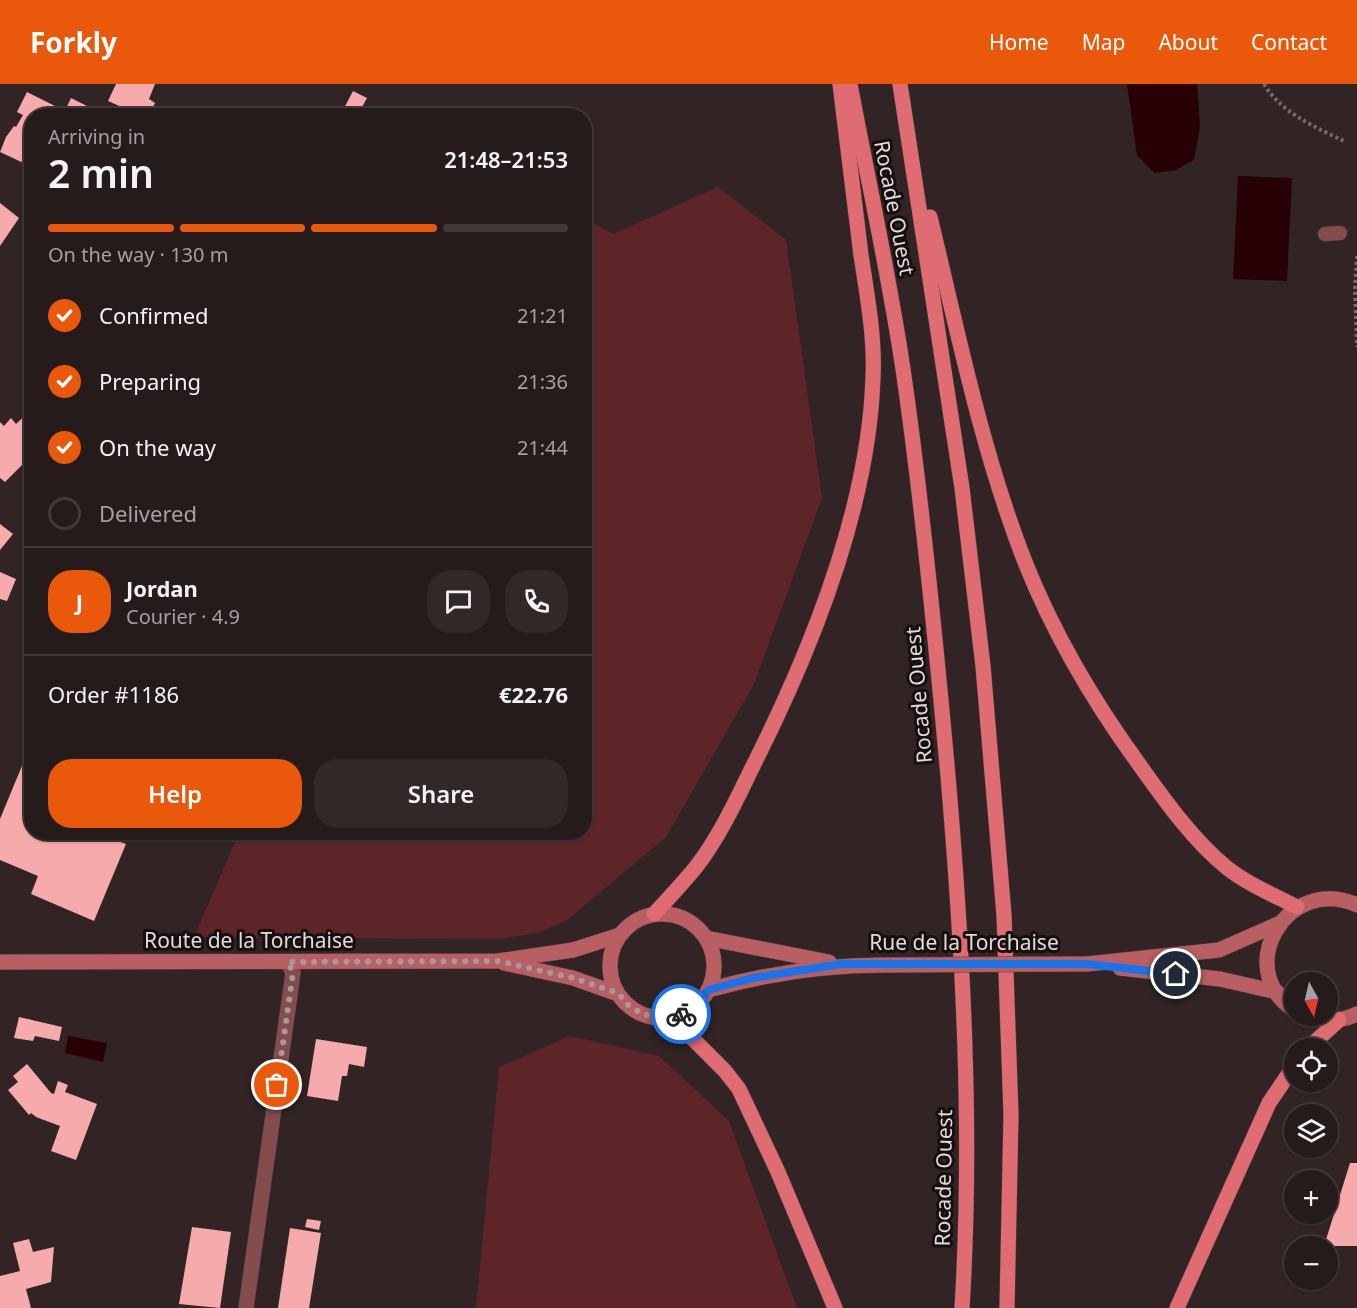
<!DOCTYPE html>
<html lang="en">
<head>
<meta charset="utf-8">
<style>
  :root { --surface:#261b1b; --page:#322828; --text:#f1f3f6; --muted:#a4a1a3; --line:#42393a; --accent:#ea580c }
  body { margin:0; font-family:"Noto Sans",sans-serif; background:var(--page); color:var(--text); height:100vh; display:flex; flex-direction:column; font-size:22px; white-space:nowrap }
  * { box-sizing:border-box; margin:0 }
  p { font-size:20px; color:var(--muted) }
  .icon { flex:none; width:33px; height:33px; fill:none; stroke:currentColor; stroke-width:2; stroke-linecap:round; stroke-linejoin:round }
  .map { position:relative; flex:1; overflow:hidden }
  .side { position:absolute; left:24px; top:24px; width:568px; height:732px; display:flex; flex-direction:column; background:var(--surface); border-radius:24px; box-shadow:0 2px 4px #0004,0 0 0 2px var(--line) }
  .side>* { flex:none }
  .needle { width:39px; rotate:172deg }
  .tools { position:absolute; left:1284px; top:888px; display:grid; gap:12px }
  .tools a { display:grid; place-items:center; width:54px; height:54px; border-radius:50%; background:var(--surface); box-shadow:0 2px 4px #0004,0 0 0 2px var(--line); font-size:30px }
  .pin { position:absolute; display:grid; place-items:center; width:51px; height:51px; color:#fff; margin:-26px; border:3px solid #fff; border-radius:50%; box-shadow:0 2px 6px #0007 }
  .courier { position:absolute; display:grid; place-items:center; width:60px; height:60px; margin:-30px; border:4px solid #1a73e8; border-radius:50%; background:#fff; color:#222; box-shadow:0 2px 8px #0007 }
  .head em { font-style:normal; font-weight:600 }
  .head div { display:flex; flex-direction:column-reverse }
  .head { display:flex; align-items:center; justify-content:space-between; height:102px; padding:0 24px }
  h1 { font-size:39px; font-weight:600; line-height:45px }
  .bar { display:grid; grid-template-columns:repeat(4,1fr); gap:9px 6px; align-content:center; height:72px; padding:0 24px }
  .bar i { height:8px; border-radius:4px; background:var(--line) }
  .bar .on { background:var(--accent) }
  .bar p { grid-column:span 4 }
  .line { display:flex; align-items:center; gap:15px; padding:0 24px; border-top:2px solid var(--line) }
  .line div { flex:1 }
  .round { display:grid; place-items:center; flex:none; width:63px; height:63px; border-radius:24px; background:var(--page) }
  ol { padding:0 24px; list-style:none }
  li { display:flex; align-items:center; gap:18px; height:66px }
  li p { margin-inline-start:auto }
  li .icon { padding:6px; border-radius:50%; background:var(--accent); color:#fff; stroke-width:4 }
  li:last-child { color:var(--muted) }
  li i { width:33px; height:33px; border:3px solid var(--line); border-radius:50% }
  .cta { display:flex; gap:12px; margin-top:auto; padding:12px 24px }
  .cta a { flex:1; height:69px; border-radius:24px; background:var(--accent); color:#fff; font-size:24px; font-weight:600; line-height:69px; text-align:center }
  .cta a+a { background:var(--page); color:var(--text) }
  header { display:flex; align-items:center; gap:36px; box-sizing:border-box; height:84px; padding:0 30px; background:var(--accent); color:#fff }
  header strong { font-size:28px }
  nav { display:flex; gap:33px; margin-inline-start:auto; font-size:21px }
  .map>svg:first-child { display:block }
</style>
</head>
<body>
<header>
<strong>Forkly</strong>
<nav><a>Home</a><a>Map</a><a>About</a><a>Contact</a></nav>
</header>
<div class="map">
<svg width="1357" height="1224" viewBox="0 0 1357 1224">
  <rect width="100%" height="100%" fill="#322424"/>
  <g fill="#5e2529">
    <path d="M718,103l68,53 36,258 -68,186 -88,153 -99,83 -29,13 -37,6 -307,-2 45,-104 346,-1v-613l28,15z"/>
    <path d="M570,952l89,20 70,65 68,187h-321l23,-241z"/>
  </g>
  <g fill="#280106">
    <path d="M1127,0h70l3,42 -6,34 -18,10 -22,3 -17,-18z"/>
    <path d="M1238,92l54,2 -5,103 -54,-2z"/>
    <path d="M68,952l39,7 -4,19 -38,-9z"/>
  </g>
  <g fill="#f6aaab">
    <path d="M116,0h39l-6,15 6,4 -6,13h-7l-34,-15z"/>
    <path d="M353,7l14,7 -10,18h-17z"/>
    <path d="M27,8l34,17 -4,7h-25v51l-32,-15 6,-15 8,-11 2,1 7,-12 -6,-3z"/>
    <path d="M71,14l18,9 -4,9h-11l-9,-5z"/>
    <path d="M0,119l19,15 -19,28z"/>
    <path d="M32,325v65l-10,-9 -17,17 -5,-4v-56l4,4 7,-8 5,6z"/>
    <path d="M0,440l13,10 -13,16z"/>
    <path d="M0,488l16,7 -9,22 -7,-2z"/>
    <path d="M31,660l1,88h77l-2,5 19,7 -32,77 -63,-27 7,-18 -38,-16v-41z"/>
    <path d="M19,933l43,10 -3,14 -24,-5 -2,5 -19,-3z"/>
    <path d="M316,955l51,8 -3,20 -15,-3 -2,12h-5l-4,25 -31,-5z"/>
    <path d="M27,980l24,29 3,1 4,-13 10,4 -3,7 32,12 -21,56 -25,-9 9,-25 -24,-9 -5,-4 -2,2 -21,-25 10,-8 -5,-6z"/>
    <path d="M1350,1079h7v83h-33z"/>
    <path d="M307,1135l14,2 -2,9 -14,-3z"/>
    <path d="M192,1143l39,5 -11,76 -41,-4z"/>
    <path d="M290,1144l31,5 -12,75h-31z"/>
    <path d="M29,1155l4,13 21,-5 -3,35 -25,7 5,19h-31v-32l20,-5 -7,-28z"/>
  </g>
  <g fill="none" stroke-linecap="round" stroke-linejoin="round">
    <defs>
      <path id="lane" d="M1325,150l15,-1"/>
      <path id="street" d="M246,1224l47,-335 -5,-11"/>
      <g id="secondary">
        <circle cx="662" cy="882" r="52"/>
        <path d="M706,854l123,24"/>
        <path d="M0,878l498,-1 75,-11 47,-15"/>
        <path d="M504,879l69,15 45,16"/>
        <path d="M1087,880l132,-14 59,-26"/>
        <path d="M1120,884l100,11 57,13"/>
        <path d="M708,906c61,-17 122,-26 186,-25"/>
        <path d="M1294,926c-62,-41 -7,-136 63,-105"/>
        <path d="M1304,932c18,5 35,7 53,-2"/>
      </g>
      <g id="primary">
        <path d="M850,0c18,97 40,194 54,292 19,133 32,267 44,400 15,176 25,355 14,532"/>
        <path d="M900,0l62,404 21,178 21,249 7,200 -4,193"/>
        <path d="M930,133c28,116 52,235 95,345 29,73 70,142 116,205 25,35 52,73 85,100 21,17 48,28 71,40"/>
        <path d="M654,830c14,-15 29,-31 42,-47 25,-32 42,-71 60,-107 57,-114 113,-254 117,-383 2,-40 -6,-82 -12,-122 -7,-57 -14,-114 -21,-171"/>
        <path d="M671,933l54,54 14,18 39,83 57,136"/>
        <path d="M1308,964l31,-28"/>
        <path d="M1177,1224l92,-205 25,-37"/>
      </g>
    </defs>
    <use href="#lane" stroke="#4e4141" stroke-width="15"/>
    <use href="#street" stroke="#4e4141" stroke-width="16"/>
    <use href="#secondary" stroke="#4e4141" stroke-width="16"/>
    <use href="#primary" stroke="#4e4141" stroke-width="16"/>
    <g stroke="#766a6a" stroke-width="4" stroke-dasharray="3 3" stroke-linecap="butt">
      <path d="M1264,0c17,29 53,44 82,58"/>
      <path d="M1357,172l-2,32 2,59"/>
    </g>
    <use href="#lane" stroke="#854c4e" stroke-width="14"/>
    <use href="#street" stroke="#854c4e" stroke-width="15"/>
    <use href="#secondary" stroke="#b95e63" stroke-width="15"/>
    <use href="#primary" stroke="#e06c73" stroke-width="15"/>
    <defs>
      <path id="secondary-bridge" d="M894,881l193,-1"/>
    </defs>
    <use href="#secondary-bridge" stroke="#4e4141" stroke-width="16" stroke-linecap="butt"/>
    <use href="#secondary-bridge" stroke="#b95e63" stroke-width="15"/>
  </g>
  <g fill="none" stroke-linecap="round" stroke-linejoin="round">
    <path stroke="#a69a9a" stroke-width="6" stroke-dasharray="0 10.8" d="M277,1001l16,-112 -5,-11 210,-1 75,17 45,15 10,12 13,8 15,5 25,-4"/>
    <path stroke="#1a73e8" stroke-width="8" d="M681,930l18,-11 9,-13 45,-12 88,-14h246l89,10"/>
  </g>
  <g text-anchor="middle" stroke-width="6" stroke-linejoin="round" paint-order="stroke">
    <g font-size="21" fill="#e4dada" stroke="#150f0f">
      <text transform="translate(894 124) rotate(79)" y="7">Rocade Ouest</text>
      <text transform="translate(919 611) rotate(-95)" y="7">Rocade Ouest</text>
      <text x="249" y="864">Route de la Torchaise</text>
      <text x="964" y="866">Rue de la Torchaise</text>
      <text transform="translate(944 1094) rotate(-89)" y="7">Rocade Ouest</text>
    </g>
  </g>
</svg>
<div class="tools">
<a><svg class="needle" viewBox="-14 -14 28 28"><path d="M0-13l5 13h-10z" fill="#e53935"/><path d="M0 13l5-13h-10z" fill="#a4a1a3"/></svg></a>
<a><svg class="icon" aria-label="locate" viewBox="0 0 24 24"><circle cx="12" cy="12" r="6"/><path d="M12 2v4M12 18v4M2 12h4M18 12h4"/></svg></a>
<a><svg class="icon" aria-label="layers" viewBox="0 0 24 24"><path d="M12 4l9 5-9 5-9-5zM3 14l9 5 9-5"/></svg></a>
<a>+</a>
<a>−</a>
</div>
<div class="pin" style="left:277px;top:1001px;background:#ea580c"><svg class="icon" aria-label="bag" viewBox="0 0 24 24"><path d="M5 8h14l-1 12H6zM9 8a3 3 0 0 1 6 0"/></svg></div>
<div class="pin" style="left:1176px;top:890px;background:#1f2937"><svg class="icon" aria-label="home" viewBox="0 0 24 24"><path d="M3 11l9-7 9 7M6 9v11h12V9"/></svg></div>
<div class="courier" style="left:681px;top:930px"><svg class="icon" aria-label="bike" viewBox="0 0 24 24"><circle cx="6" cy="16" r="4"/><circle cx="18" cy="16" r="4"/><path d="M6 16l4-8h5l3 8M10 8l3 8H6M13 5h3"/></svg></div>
<section class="side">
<div class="head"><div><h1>2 min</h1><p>Arriving in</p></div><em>21:48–21:53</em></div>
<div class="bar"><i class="on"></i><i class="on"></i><i class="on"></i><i></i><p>On the way · 130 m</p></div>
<ol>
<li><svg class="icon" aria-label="check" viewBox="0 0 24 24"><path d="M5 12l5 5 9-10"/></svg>Confirmed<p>21:21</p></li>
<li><svg class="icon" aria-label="check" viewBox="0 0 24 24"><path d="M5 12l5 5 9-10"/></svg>Preparing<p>21:36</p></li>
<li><svg class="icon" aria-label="check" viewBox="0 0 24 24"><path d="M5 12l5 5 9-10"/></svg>On the way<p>21:44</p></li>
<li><i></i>Delivered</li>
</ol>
<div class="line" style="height:108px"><b class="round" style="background:var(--accent);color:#fff">J</b><div><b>Jordan</b><p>Courier · 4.9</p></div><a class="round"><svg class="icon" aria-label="chat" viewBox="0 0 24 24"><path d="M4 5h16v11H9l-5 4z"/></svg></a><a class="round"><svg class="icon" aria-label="phone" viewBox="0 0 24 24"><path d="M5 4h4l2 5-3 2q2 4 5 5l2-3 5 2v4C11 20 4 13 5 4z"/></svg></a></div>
<div class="line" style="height:78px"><div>Order #1186</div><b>€22.76</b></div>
<div class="cta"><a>Help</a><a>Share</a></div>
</section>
</div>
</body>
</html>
